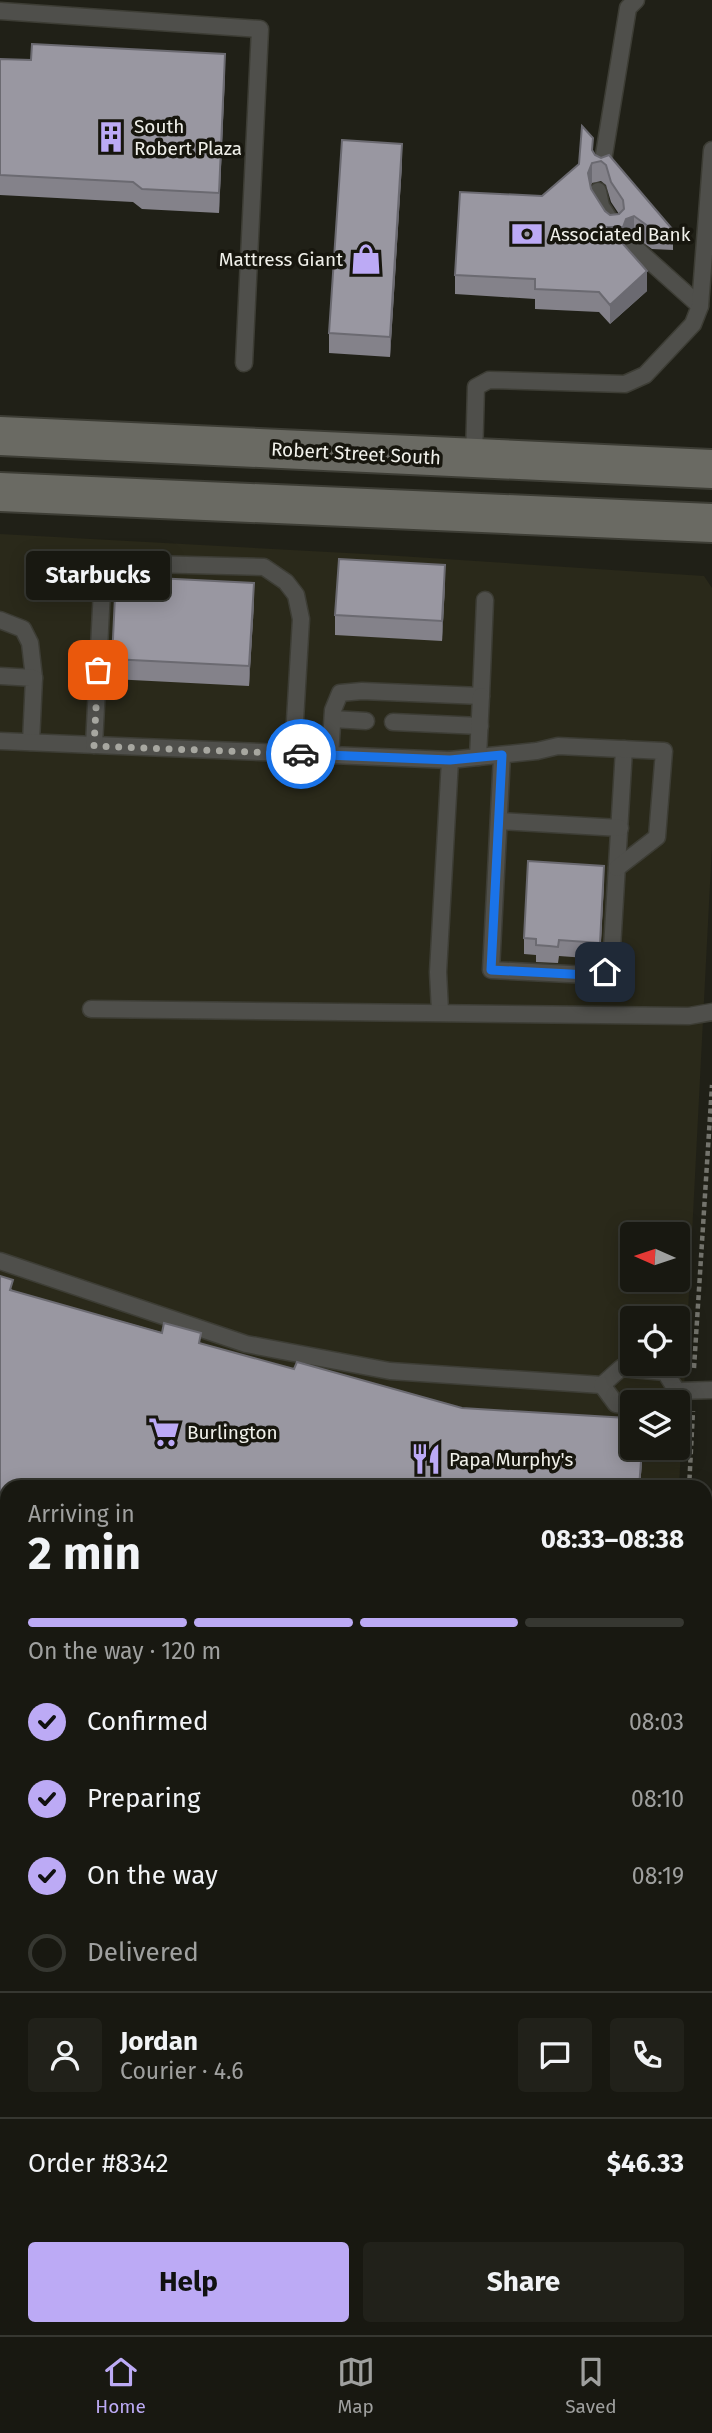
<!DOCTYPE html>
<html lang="en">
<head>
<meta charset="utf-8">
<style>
  :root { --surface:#181811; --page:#21211a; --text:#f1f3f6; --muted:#9fa09f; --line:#363731; --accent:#bcaaf5 }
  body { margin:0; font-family:"Fira Sans",sans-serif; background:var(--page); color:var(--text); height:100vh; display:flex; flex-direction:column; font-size:26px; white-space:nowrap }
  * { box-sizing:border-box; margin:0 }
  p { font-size:23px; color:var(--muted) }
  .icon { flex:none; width:38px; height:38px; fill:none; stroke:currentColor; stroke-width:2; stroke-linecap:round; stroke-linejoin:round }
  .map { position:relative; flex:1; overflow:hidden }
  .sheet { position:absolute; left:0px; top:1480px; width:712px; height:856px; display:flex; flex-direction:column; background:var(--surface); border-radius:21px 21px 0 0; box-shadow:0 4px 18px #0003,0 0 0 2px var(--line) }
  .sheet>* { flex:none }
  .needle { width:46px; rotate:273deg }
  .tools { position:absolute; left:620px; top:1222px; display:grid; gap:14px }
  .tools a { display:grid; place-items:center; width:70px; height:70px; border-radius:7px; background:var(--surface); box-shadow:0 4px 18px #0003,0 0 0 2px var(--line); font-size:35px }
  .pin { position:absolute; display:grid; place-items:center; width:60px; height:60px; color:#fff; margin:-30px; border-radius:14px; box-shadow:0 4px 10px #0006 }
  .courier { position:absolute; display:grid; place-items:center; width:70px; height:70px; margin:-35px; border:5px solid #1a73e8; border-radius:50%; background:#fff; color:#222; box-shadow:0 2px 9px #0007 }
  .bubble { position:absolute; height:49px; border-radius:7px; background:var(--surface); box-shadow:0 4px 18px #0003,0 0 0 2px var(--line); font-size:23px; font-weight:700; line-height:49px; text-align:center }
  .summary em { font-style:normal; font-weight:700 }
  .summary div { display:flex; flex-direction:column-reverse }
  .summary { display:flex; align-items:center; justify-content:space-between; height:119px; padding:0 28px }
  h1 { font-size:46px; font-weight:700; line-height:52px }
  .bar { display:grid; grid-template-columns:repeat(4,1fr); gap:10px 7px; align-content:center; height:84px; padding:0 28px }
  .bar i { height:9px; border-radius:5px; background:var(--line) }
  .bar .current { background:var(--accent) }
  .bar p { grid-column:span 4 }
  .line { display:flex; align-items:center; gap:18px; padding:0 28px; border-top:2px solid var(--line) }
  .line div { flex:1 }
  .round { display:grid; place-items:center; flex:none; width:74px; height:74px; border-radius:7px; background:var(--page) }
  ol { padding:0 28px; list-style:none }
  li { display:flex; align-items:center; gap:21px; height:77px }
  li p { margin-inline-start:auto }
  li .icon { padding:7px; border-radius:50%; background:var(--accent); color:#111; stroke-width:4 }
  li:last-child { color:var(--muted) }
  li i { width:38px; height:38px; border:4px solid var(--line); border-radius:50% }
  .action { display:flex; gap:14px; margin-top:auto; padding:14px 28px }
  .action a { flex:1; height:80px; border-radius:7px; background:var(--accent); color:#111; font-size:28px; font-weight:700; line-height:80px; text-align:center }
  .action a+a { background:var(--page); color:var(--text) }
  .menu { display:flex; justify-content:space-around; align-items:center; height:98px; border-top:2px solid var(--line); background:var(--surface); font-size:19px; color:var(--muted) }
  .menu a { display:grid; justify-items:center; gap:4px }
  .menu .current { color:var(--accent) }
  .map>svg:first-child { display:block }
</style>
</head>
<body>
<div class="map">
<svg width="712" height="2335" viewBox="0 0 712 2335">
  <rect width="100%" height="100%" fill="#202017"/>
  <path fill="#2a291a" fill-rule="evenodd" d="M0,534l384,21 320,21 8,12v257l-33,642 -672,1v309l-7,-1zM632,1234h45v45h-45zM632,1318h45v45h-45zM632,1402h45v45h-45z"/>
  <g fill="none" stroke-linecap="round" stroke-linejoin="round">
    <defs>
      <g id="lane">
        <path d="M0,11l260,18 -16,334"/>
        <path d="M602,167l26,-159 8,-8"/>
        <path d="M598,191l3,15 9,14"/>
        <path d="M633,246l67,60"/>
        <path d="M474,458l2,-71 13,-7 136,4 20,-9 48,-51 7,-18 12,-156"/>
        <path d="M0,620l23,9 7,14 4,35"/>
        <path d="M0,676l34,2 -3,64"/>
        <path d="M333,719l33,2"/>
        <path d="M393,722l87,4"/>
        <path d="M0,741l450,19 -12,212 2,39"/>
        <path d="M94,745l9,-175 8,-7 153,4 22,15 10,13 5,24 -8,135"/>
        <path d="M502,755l-11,215 98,5 16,-3 6,-7 13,-216"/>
        <path d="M330,756l3,-46 7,-17 22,-2 119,5 4,-96"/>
        <path d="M478,757l59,-6 21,-5 106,5 -7,86 -40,31"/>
        <path d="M450,760l28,-3 3,-61"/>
        <path d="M499,821l121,7"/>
        <path d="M91,1009l598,7 23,-4"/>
        <path d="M0,1261l246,83 144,27 212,14 19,-17 44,4 12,19"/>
        <path d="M602,1385l14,19 16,2"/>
        <path d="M677,1391l35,-1"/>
        <path d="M0,1720l7,1"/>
        <path d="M0,2143l7,1"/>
        <path d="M301,2335l4,-6"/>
        <path d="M476,2335l21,-6"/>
      </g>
      <g id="street">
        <path d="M0,1827h7"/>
        <path d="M705,2317h7"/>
      </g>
      <g id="secondary">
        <path d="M0,436l712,33"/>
        <path d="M0,492l712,31"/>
        <path d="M705,1918l7,-104"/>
        <path d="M680,2335v-6"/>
      </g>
    </defs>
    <use href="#lane" stroke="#3d3d35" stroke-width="19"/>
    <use href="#street" stroke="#3d3d35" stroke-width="35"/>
    <use href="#secondary" stroke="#3d3d35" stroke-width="42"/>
    <g stroke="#74746d" stroke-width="4.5" stroke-dasharray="5 3.5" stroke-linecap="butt">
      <path d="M694,1368l18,-283"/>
      <path d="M689,1488l4,-77"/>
      <path d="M630,2335v-6"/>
    </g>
    <use href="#lane" stroke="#4f4f4b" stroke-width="16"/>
    <use href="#street" stroke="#4f4f4b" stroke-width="32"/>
    <use href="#secondary" stroke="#6a6a63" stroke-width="38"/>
  </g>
  <g fill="#84828a" fill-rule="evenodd">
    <path d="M0,59l225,15 -6,139 -77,-4 -9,-7 -133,-7z"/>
    <path d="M593,152l2,3 6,3 72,72v20l-21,-1 -18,-13 -8,3 -2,6 23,46 -37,33 -11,-12 -64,-3v-10l-80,-5v-19zM601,181l5,4 5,17 8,12 -9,1 -5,-4 -14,-22 -1,-3 2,-3z"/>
    <path d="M402,164l-12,193 -61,-4v-20z"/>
    <path d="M445,585l-3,56 -107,-6v-20z"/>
    <path d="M254,603l-5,83 -137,-7v-20z"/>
    <path d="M604,882l-4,77 -41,-3 -1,7 -22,-1v-7l-12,-1v-16z"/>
    <path d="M0,1276l13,15 281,78 168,39 165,21 16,18 -3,41h-633v167l-7,-2z"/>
    <path d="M7,1941v155h-7v-97h4z"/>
  </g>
  <g fill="#6b6a71">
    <path d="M225,54v20l-6,139v-20z"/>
    <path d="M402,144v20l-12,193v-20z"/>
    <path d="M592,163v20l-4,9v-19z"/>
    <path d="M634,216v20l-8,3 -3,8v-20l3,-8z"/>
    <path d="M647,271v20l-37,33v-19z"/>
    <path d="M445,565v20l-3,56v-20z"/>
    <path d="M254,583v20l-5,83v-20z"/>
    <path d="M604,866v16l-4,77v-16z"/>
    <path d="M642,1447h1l-3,41h-1z"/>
  </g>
  <g fill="#9997a1" stroke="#6b6a71" stroke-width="2" fill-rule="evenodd">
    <path d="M32,44l193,10 -6,139 -77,-4 -9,-7 -133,-7v-116l31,1z"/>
    <path d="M582,126l11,12 -1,12 3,5 6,3 8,-3 64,75 -21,-1 -18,-13 -8,3 -3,8h-15l39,44 -37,34 -11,-13 -64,-3v-10l-80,-4 5,-83 82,4 37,-32zM601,161l5,4 5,17 12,18 1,9 -5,5 -9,1 -5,-4 -14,-22 -3,-16 4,-10z"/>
    <path d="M342,140l60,4 -12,193 -61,-4z"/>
    <path d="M339,559l106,6 -3,56 -107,-6z"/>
    <path d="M116,576l138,7 -5,83 -137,-7z"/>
    <path d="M528,861l76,5 -4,77 -41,-3 -1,7 -9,-1 -13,-1v-6l-12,-1z"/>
    <path d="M0,1276l13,4 -3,10 152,43 2,-10 37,10 -2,10 95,26 3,-7 165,46 165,10v11h5v18h10l-3,41h-632v150l-7,-2z"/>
    <path d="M7,1941v135h-7v-77h4z"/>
  </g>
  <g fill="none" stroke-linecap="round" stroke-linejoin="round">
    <path stroke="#a7a7a0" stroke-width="7" stroke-dasharray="0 12.6" d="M98,670l-4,76 207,8"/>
    <path stroke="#1a73e8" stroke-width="9" d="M301,754l149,6 52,-5 -11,215 98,5 16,-3"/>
  </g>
  <defs>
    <symbol id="building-bare" viewBox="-9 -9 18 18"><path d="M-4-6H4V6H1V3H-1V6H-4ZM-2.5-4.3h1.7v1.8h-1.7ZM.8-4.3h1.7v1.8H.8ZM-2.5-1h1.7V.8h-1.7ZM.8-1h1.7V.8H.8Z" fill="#bcaaf5" stroke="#17160e" stroke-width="2.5" paint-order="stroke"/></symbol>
    <symbol id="bank-bare" viewBox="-9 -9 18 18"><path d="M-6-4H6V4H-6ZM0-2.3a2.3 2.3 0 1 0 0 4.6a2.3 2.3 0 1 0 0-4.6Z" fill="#bcaaf5" stroke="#17160e" stroke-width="2.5" paint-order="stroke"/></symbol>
    <symbol id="shop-bare" viewBox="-9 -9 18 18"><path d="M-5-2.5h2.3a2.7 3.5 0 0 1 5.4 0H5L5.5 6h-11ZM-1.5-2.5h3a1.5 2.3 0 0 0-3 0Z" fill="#bcaaf5" stroke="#17160e" stroke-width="2.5" paint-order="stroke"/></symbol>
    <symbol id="supermarket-bare" viewBox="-9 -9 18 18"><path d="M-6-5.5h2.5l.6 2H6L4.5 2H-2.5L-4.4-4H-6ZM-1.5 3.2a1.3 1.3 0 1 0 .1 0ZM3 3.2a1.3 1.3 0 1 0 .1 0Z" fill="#bcaaf5" stroke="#17160e" stroke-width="2.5" paint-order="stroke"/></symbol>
    <symbol id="restaurant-bare" viewBox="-9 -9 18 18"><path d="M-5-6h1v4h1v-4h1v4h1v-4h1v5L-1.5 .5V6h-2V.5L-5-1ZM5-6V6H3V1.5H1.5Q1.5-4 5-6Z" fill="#bcaaf5" stroke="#17160e" stroke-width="2.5" paint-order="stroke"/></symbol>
  </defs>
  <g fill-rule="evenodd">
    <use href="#building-bare" x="89" y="115" width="44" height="44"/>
    <use href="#bank-bare" x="505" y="212" width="44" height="44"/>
    <use href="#shop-bare" x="344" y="237" width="44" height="44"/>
    <use href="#supermarket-bare" x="142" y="1410" width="44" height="44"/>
    <use href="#restaurant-bare" x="404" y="1437" width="44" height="44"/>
  </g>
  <g text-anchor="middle" stroke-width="7" stroke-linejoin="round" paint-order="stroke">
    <g font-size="19" fill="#f0f0ea" stroke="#17160e" text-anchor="start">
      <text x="134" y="133">South<tspan x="134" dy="22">Robert Plaza</tspan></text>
      <text x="550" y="241">Associated Bank</text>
      <text x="343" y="266" text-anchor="end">Mattress Giant</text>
      <text x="187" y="1439">Burlington</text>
      <text x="449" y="1466">Papa Murphy's</text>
    </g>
    <g font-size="19" fill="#f0f0ea" stroke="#17160e">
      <text transform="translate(356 453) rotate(3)" y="7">Robert Street South</text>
    </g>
  </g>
</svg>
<div class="tools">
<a><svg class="needle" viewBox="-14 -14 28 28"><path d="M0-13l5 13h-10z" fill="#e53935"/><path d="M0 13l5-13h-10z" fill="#9fa09f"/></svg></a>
<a><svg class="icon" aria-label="locate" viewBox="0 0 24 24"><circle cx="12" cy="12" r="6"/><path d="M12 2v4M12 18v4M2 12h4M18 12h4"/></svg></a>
<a><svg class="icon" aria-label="layers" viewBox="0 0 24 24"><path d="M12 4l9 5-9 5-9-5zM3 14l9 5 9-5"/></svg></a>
</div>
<div class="pin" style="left:98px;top:670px;background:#ea580c"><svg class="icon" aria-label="bag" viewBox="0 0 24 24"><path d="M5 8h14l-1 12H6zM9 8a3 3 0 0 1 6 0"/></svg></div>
<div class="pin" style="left:605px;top:972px;background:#1f2937"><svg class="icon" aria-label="home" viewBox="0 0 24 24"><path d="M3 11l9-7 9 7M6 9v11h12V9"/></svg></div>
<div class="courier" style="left:301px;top:754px"><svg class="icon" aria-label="car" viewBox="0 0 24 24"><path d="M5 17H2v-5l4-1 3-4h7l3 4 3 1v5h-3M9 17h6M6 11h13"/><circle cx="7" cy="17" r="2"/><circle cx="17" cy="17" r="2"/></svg></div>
<div class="bubble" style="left:26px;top:551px;width:144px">Starbucks</div>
<section class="sheet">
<div class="summary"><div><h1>2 min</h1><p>Arriving in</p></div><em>08:33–08:38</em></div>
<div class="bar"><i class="current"></i><i class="current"></i><i class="current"></i><i></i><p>On the way · 120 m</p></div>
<ol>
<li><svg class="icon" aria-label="check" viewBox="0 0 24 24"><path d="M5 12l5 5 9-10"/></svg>Confirmed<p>08:03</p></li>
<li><svg class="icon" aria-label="check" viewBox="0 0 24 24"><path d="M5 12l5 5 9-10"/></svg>Preparing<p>08:10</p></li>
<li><svg class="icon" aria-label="check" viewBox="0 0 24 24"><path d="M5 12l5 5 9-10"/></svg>On the way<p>08:19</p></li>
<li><i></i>Delivered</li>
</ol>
<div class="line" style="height:126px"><a class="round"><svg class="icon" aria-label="person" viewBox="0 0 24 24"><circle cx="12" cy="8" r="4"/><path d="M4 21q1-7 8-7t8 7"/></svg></a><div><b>Jordan</b><p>Courier · 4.6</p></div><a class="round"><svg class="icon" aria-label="chat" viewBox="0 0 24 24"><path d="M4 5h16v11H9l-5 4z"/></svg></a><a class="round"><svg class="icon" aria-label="phone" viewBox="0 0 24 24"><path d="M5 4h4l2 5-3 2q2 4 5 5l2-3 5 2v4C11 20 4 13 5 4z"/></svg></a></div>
<div class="line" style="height:91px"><div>Order #8342</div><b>$46.33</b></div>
<div class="action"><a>Help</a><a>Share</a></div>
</section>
</div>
<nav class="menu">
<a class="current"><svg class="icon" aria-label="home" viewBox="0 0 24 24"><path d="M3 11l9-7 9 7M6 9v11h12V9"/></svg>Home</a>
<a><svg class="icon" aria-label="map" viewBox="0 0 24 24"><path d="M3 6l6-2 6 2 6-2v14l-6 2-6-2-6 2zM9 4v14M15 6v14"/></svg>Map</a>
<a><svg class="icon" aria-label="saved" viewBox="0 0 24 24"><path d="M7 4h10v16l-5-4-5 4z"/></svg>Saved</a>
</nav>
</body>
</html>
